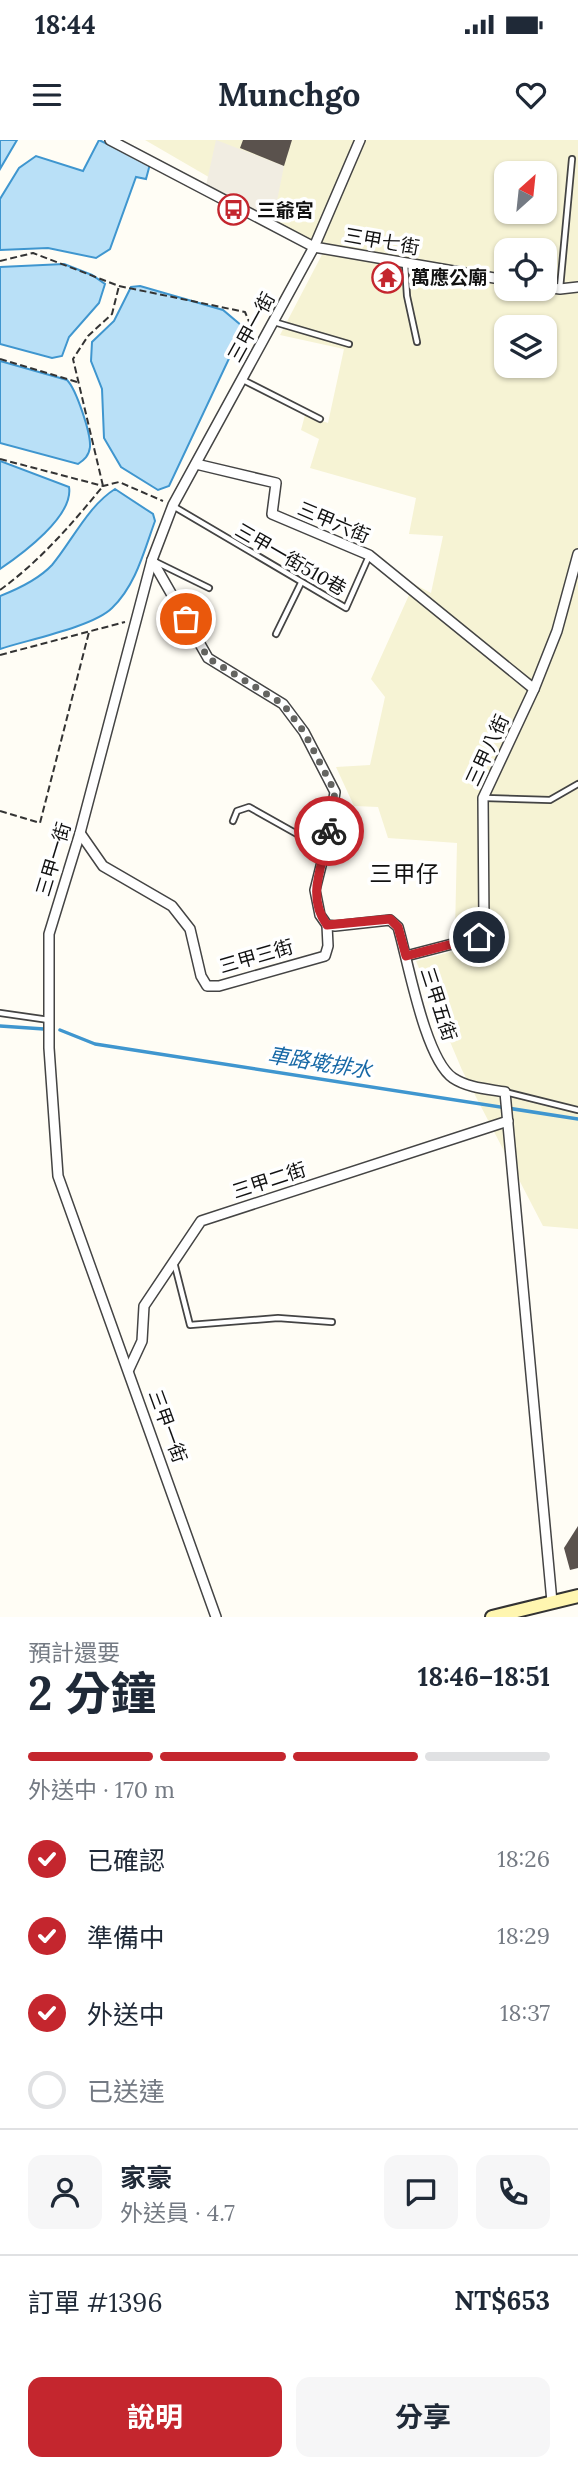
<!DOCTYPE html>
<html lang="zh-TW">
<head>
<meta charset="utf-8">
<style>
  :root { --surface:#fff; --page:#f6f6f7; --text:#1f2937; --muted:#747a83; --line:#e0e1e3; --accent:#c4262e }
  body { margin:0; font-family:Lora,"Noto Sans TC",serif; background:var(--page); color:var(--text); height:100vh; display:flex; flex-direction:column; font-size:26px; white-space:nowrap }
  * { box-sizing:border-box; margin:0 }
  p { font-size:23px; color:var(--muted) }
  .icon { flex:none; width:38px; height:38px; fill:none; stroke:currentColor; stroke-width:2; stroke-linecap:round; stroke-linejoin:round }
  .map { position:relative; height:1477px; overflow:hidden }
  .panel { display:flex; flex-direction:column; background:var(--surface); flex:1 }
  .panel>* { flex:none }
  .needle { width:46px; rotate:27deg }
  .fabs { position:absolute; left:494px; top:21px; display:grid; gap:14px }
  .fabs a { display:grid; place-items:center; width:63px; height:63px; border-radius:14px; background:var(--surface); box-shadow:0 2px 5px #0004; font-size:35px }
  .pin { position:absolute; display:grid; place-items:center; width:60px; height:60px; color:#fff; margin:-30px; border:4px solid #fff; border-radius:50%; box-shadow:0 2px 7px #0007 }
  .courier { position:absolute; display:grid; place-items:center; width:70px; height:70px; margin:-35px; border:5px solid #c4262e; border-radius:50%; background:#fff; color:#222; box-shadow:0 2px 9px #0007 }
  .overview em { font-style:normal; font-weight:700 }
  .overview div { display:flex; flex-direction:column-reverse }
  .overview { display:flex; align-items:center; justify-content:space-between; height:119px; padding:0 28px }
  h1 { font-size:46px; font-weight:700; line-height:52px }
  .bar { display:grid; grid-template-columns:repeat(4,1fr); gap:10px 7px; align-content:center; height:84px; padding:0 28px }
  .bar i { height:9px; border-radius:5px; background:var(--line) }
  .bar .current { background:var(--accent) }
  .bar p { grid-column:span 4 }
  .line { display:flex; align-items:center; gap:18px; padding:0 28px; border-top:2px solid var(--line) }
  .line div { flex:1 }
  .round { display:grid; place-items:center; flex:none; width:74px; height:74px; border-radius:14px; background:var(--page) }
  ol { padding:0 28px; list-style:none }
  li { display:flex; align-items:center; gap:21px; height:77px }
  li p { margin-inline-start:auto }
  li .icon { padding:7px; border-radius:50%; background:var(--accent); color:#fff; stroke-width:4 }
  li:last-child { color:var(--muted) }
  li i { width:38px; height:38px; border:4px solid var(--line); border-radius:50% }
  .button { display:flex; gap:14px; margin-top:auto; padding:14px 28px }
  .button a { flex:1; height:80px; border-radius:14px; background:var(--accent); color:#fff; font-size:28px; font-weight:700; line-height:80px; text-align:center }
  .button a+a { background:var(--page); color:var(--text) }
  .status { display:flex; justify-content:space-between; align-items:center; height:49px; padding:0 35px; background:var(--surface); direction:ltr }
  .status svg { height:19px; fill:currentColor }
  header { display:flex; justify-content:space-between; align-items:center; height:91px; padding:0 28px; background:var(--surface); font-size:32px; font-weight:700 }
  .map>svg:first-child { display:block }
</style>
</head>
<body>
<div class="status"><b>18:44</b><svg viewBox="0 0 49 12"><path d="M0 12V9h3v3zM5 12V6h3v6zM10 12V3h3v9zM15 12V0h3v12zM26 1h20v11H26zM47 4h2v5h-2z"/></svg></div>
<header><svg class="icon" aria-label="menu" viewBox="0 0 24 24"><path d="M4 6h16M4 12h16M4 18h16"/></svg>Munchgo<svg class="icon" aria-label="heart" viewBox="0 0 24 24"><path d="M12 20l-8-8c-3-5 5-10 8-4 3-6 11-1 8 4z"/></svg></header>
<div class="map">
<svg width="578" height="1477" viewBox="0 0 578 1477">
  <rect width="100%" height="100%" fill="#fffdf5"/>
  <path fill="#f6f3d4" fill-rule="evenodd" d="M145,0h433v1089l-35,-3 -81,-156 -46,-109 42,-11 -3,-19 2,-88 -69,-5 -10,-31 -24,-1 -18,-39 34,-2 15,-68 -14,-18 43,-95 17,9 12,-57 -34,-2 7,-36 -106,-30 9,-29 -18,-9 4,-15 23,8 16,-74 -64,-14 47,-90 -10,-5 -3,7 -41,-26 1,-6zM506,33h38v39h-38zM506,110h38v39h-38zM506,187h38v39h-38z"/>
  <path fill="#f1ede2" d="M216,0l68,26 -11,55 -68,-31z"/>
  <g fill="#b9e0f7" stroke="#3f96cf" stroke-width="2">
    <path d="M0,0h17l-17,29z"/>
    <path d="M99,0l51,24 -4,15 -10,-2 -26,72 -14,9 -48,-10 -48,2v-51l19,-31 17,-12 47,15z"/>
    <path d="M64,124l28,11 13,9 -6,19 -30,34 -7,19 -10,2 -52,-14v-77z"/>
    <path d="M140,146l83,24 19,16v5l-73,155 -11,4 -37,-23 -17,-29 -2,-49 -11,-28 1,-19 22,-21 17,-34z"/>
    <path d="M0,221l67,19c9,9 24,53 23,67 -1,9 -6,13 -12,17l-78,-21z"/>
    <path d="M0,321l69,26c5,29 -47,67 -69,82z"/>
    <path d="M115,349l38,25 2,7c-11,30 -19,64 -43,87 -19,19 -85,32 -112,41v-53c18,-7 38,-16 52,-31 20,-24 36,-59 63,-76z"/>
  </g>
  <g fill="none" stroke-linecap="round" stroke-linejoin="round">
    <g stroke="#3f96cf" stroke-width="3.5">
      <path d="M0,886l44,3"/>
      <path d="M60,890l35,14 483,75"/>
    </g>
  </g>
  <g fill="#5a524d">
    <path d="M243,0h49l-8,26 -44,-18z"/>
    <path d="M387,127l6,1 4,16 -11,3 -8,-16z"/>
    <path d="M578,1386v42l-8,2 -6,-22z"/>
  </g>
  <g fill="none" stroke-linecap="round" stroke-linejoin="round">
    <defs>
      <g id="service">
        <path d="M405,124l2,32 10,46"/>
        <path d="M560,148l12,-129"/>
        <path d="M274,182l75,22"/>
        <path d="M243,240l77,39"/>
        <path d="M173,366l173,102 23,-52"/>
        <path d="M156,422l53,26"/>
        <path d="M276,494l25,-51"/>
        <path d="M485,658l65,2 28,-16"/>
        <path d="M233,681l4,-10 12,-4 48,27 29,7"/>
        <path d="M0,873l49,7"/>
        <path d="M505,952l73,18"/>
        <path d="M174,1122l16,63 88,-7 54,4"/>
      </g>
      <g id="minor">
        <path d="M110,0l204,107 192,33"/>
        <path d="M544,147l16,2 18,-2"/>
        <path d="M196,324l80,19 -4,31 97,41 165,134"/>
        <path d="M152,420l56,98 75,46 21,28 31,60 -8,50 -12,48 5,25 7,10 8,1 55,-6 8,7c10,34 27,132 55,151 15,10 35,11 52,14l47,510"/>
        <path d="M80,693l23,33 69,40 18,23 11,47 6,10h12l106,-30 3,-10 -1,-21"/>
        <path d="M406,816l73,-19 5,-14 -1,-125 51,-109 23,-58 21,-77"/>
        <path d="M129,1229l13,-28 2,-35 57,-85 307,-100"/>
        <path d="M216,1477l-158,-441 -9,-128v-114l31,-101 72,-273 21,-55 141,-258 46,-107"/>
      </g>
      <path id="secondary" d="M492,1477l86,-21"/>
    </defs>
    <use href="#service" stroke="#444" stroke-width="8"/>
    <use href="#minor" stroke="#444" stroke-width="12"/>
    <use href="#secondary" stroke="#333" stroke-width="16"/>
    <g stroke="#333" stroke-width="2" stroke-dasharray="7 3.5" stroke-linecap="butt">
      <path d="M0,121l33,-8 86,33 126,26 9,22"/>
      <path d="M0,219l77,23"/>
      <path d="M0,319l103,27 16,-4 44,19"/>
      <path d="M0,450c40,-29 72,-66 103,-104l-30,-127 15,-23 24,-22 7,-28"/>
      <path d="M0,515l125,-33"/>
      <path d="M0,671l40,12 49,-191"/>
    </g>
    <use href="#service" stroke="#fff" stroke-width="4.5"/>
    <use href="#minor" stroke="#fff" stroke-width="9"/>
    <use href="#secondary" stroke="#fff6b0" stroke-width="12"/>
  </g>
  <g fill="none" stroke-linecap="round" stroke-linejoin="round">
    <path stroke="#646461" stroke-width="7" stroke-dasharray="0 12.6" d="M186,479l22,39 75,46 21,28 31,60 -6,39"/>
    <path stroke="#c4262e" stroke-width="9" d="M329,691c-5,33 -24,64 -2,94l63,-6 8,8 8,29 73,-19"/>
  </g>
  <defs>
    <symbol id="bus-ring" viewBox="-11 -11 22 22"><circle r="9.5" fill="#fff" stroke="#c4262e" stroke-width="1.5"/><path d="M-5-6H5V4H4V6H2V4H-2V6H-4V4H-5ZM-3.5-4V0h7V-4ZM-3.5 1.2v1.5H-2V1.2ZM2 1.2v1.5H3.5V1.2Z" fill="#c4262e"/></symbol>
    <symbol id="temple-ring" viewBox="-11 -11 22 22"><circle r="9.5" fill="#fff" stroke="#c4262e" stroke-width="1.5"/><path d="M0-6L5-2H3V0L6.5 2.5H4V6H1.5V3h-3V6H-4V2.5H-6.5L-3 0V-2H-5Z" fill="#c4262e"/></symbol>
  </defs>
  <g fill-rule="evenodd">
    <use href="#bus-ring" x="216" y="52" width="35" height="35"/>
    <use href="#temple-ring" x="370" y="120" width="35" height="35"/>
  </g>
  <g text-anchor="middle" stroke-width="7" stroke-linejoin="round" paint-order="stroke">
    <g font-size="19" font-weight="bold" fill="#111" stroke="#fff" text-anchor="start">
      <text x="257" y="77">三爺宮</text>
      <text x="411" y="144">萬應公廟</text>
    </g>
    <g font-size="19" fill="#111" stroke="#fff">
      <text transform="translate(382 101) rotate(10)" y="7">三甲七街</text>
      <text transform="translate(251 187) rotate(-61)" y="7">三甲一街</text>
      <text transform="translate(334 382) rotate(23)" y="7">三甲六街</text>
      <text transform="translate(291 419) rotate(30)" y="7">三甲一街510巷</text>
      <text transform="translate(487 610) rotate(-65)" y="7">三甲八街</text>
      <text transform="translate(53 719) rotate(-73)" y="7">三甲一街</text>
      <text transform="translate(256 816) rotate(-16)" y="7">三甲三街</text>
      <text transform="translate(439 864) rotate(72)" y="7">三甲五街</text>
      <text transform="translate(269 1040) rotate(-18)" y="7">三甲二街</text>
      <text transform="translate(168 1286) rotate(70)" y="7">三甲一街</text>
    </g>
    <g font-size="21" font-style="italic" fill="#1768a6" stroke="#fff">
      <text transform="translate(320 923) rotate(9)" y="7">車路墘排水</text>
    </g>
    <g font-size="23" fill="#111" stroke="#fff">
      <text x="404" y="742">三甲仔</text>
    </g>
  </g>
</svg>
<div class="fabs">
<a><svg class="needle" viewBox="-14 -14 28 28"><path d="M0-13l5 13h-10z" fill="#e53935"/><path d="M0 13l5-13h-10z" fill="#747a83"/></svg></a>
<a><svg class="icon" aria-label="locate" viewBox="0 0 24 24"><circle cx="12" cy="12" r="6"/><path d="M12 2v4M12 18v4M2 12h4M18 12h4"/></svg></a>
<a><svg class="icon" aria-label="layers" viewBox="0 0 24 24"><path d="M12 4l9 5-9 5-9-5zM3 14l9 5 9-5"/></svg></a>
</div>
<div class="pin" style="left:186px;top:479px;background:#ea580c"><svg class="icon" aria-label="bag" viewBox="0 0 24 24"><path d="M5 8h14l-1 12H6zM9 8a3 3 0 0 1 6 0"/></svg></div>
<div class="pin" style="left:479px;top:797px;background:#1f2937"><svg class="icon" aria-label="home" viewBox="0 0 24 24"><path d="M3 11l9-7 9 7M6 9v11h12V9"/></svg></div>
<div class="courier" style="left:329px;top:691px"><svg class="icon" aria-label="bike" viewBox="0 0 24 24"><circle cx="6" cy="16" r="4"/><circle cx="18" cy="16" r="4"/><path d="M6 16l4-8h5l3 8M10 8l3 8H6M13 5h3"/></svg></div>
</div>
<section class="panel">
<div class="overview"><div><h1>2 分鐘</h1><p>預計還要</p></div><em>18:46–18:51</em></div>
<div class="bar"><i class="current"></i><i class="current"></i><i class="current"></i><i></i><p>外送中 · 170 m</p></div>
<ol>
<li><svg class="icon" aria-label="check" viewBox="0 0 24 24"><path d="M5 12l5 5 9-10"/></svg>已確認<p>18:26</p></li>
<li><svg class="icon" aria-label="check" viewBox="0 0 24 24"><path d="M5 12l5 5 9-10"/></svg>準備中<p>18:29</p></li>
<li><svg class="icon" aria-label="check" viewBox="0 0 24 24"><path d="M5 12l5 5 9-10"/></svg>外送中<p>18:37</p></li>
<li><i></i>已送達</li>
</ol>
<div class="line" style="height:126px"><a class="round"><svg class="icon" aria-label="person" viewBox="0 0 24 24"><circle cx="12" cy="8" r="4"/><path d="M4 21q1-7 8-7t8 7"/></svg></a><div><b>家豪</b><p>外送員 · 4.7</p></div><a class="round"><svg class="icon" aria-label="chat" viewBox="0 0 24 24"><path d="M4 5h16v11H9l-5 4z"/></svg></a><a class="round"><svg class="icon" aria-label="phone" viewBox="0 0 24 24"><path d="M5 4h4l2 5-3 2q2 4 5 5l2-3 5 2v4C11 20 4 13 5 4z"/></svg></a></div>
<div class="line" style="height:91px"><div>訂單 #1396</div><b>NT$653</b></div>
<div class="button"><a>說明</a><a>分享</a></div>
</section>
</body>
</html>
